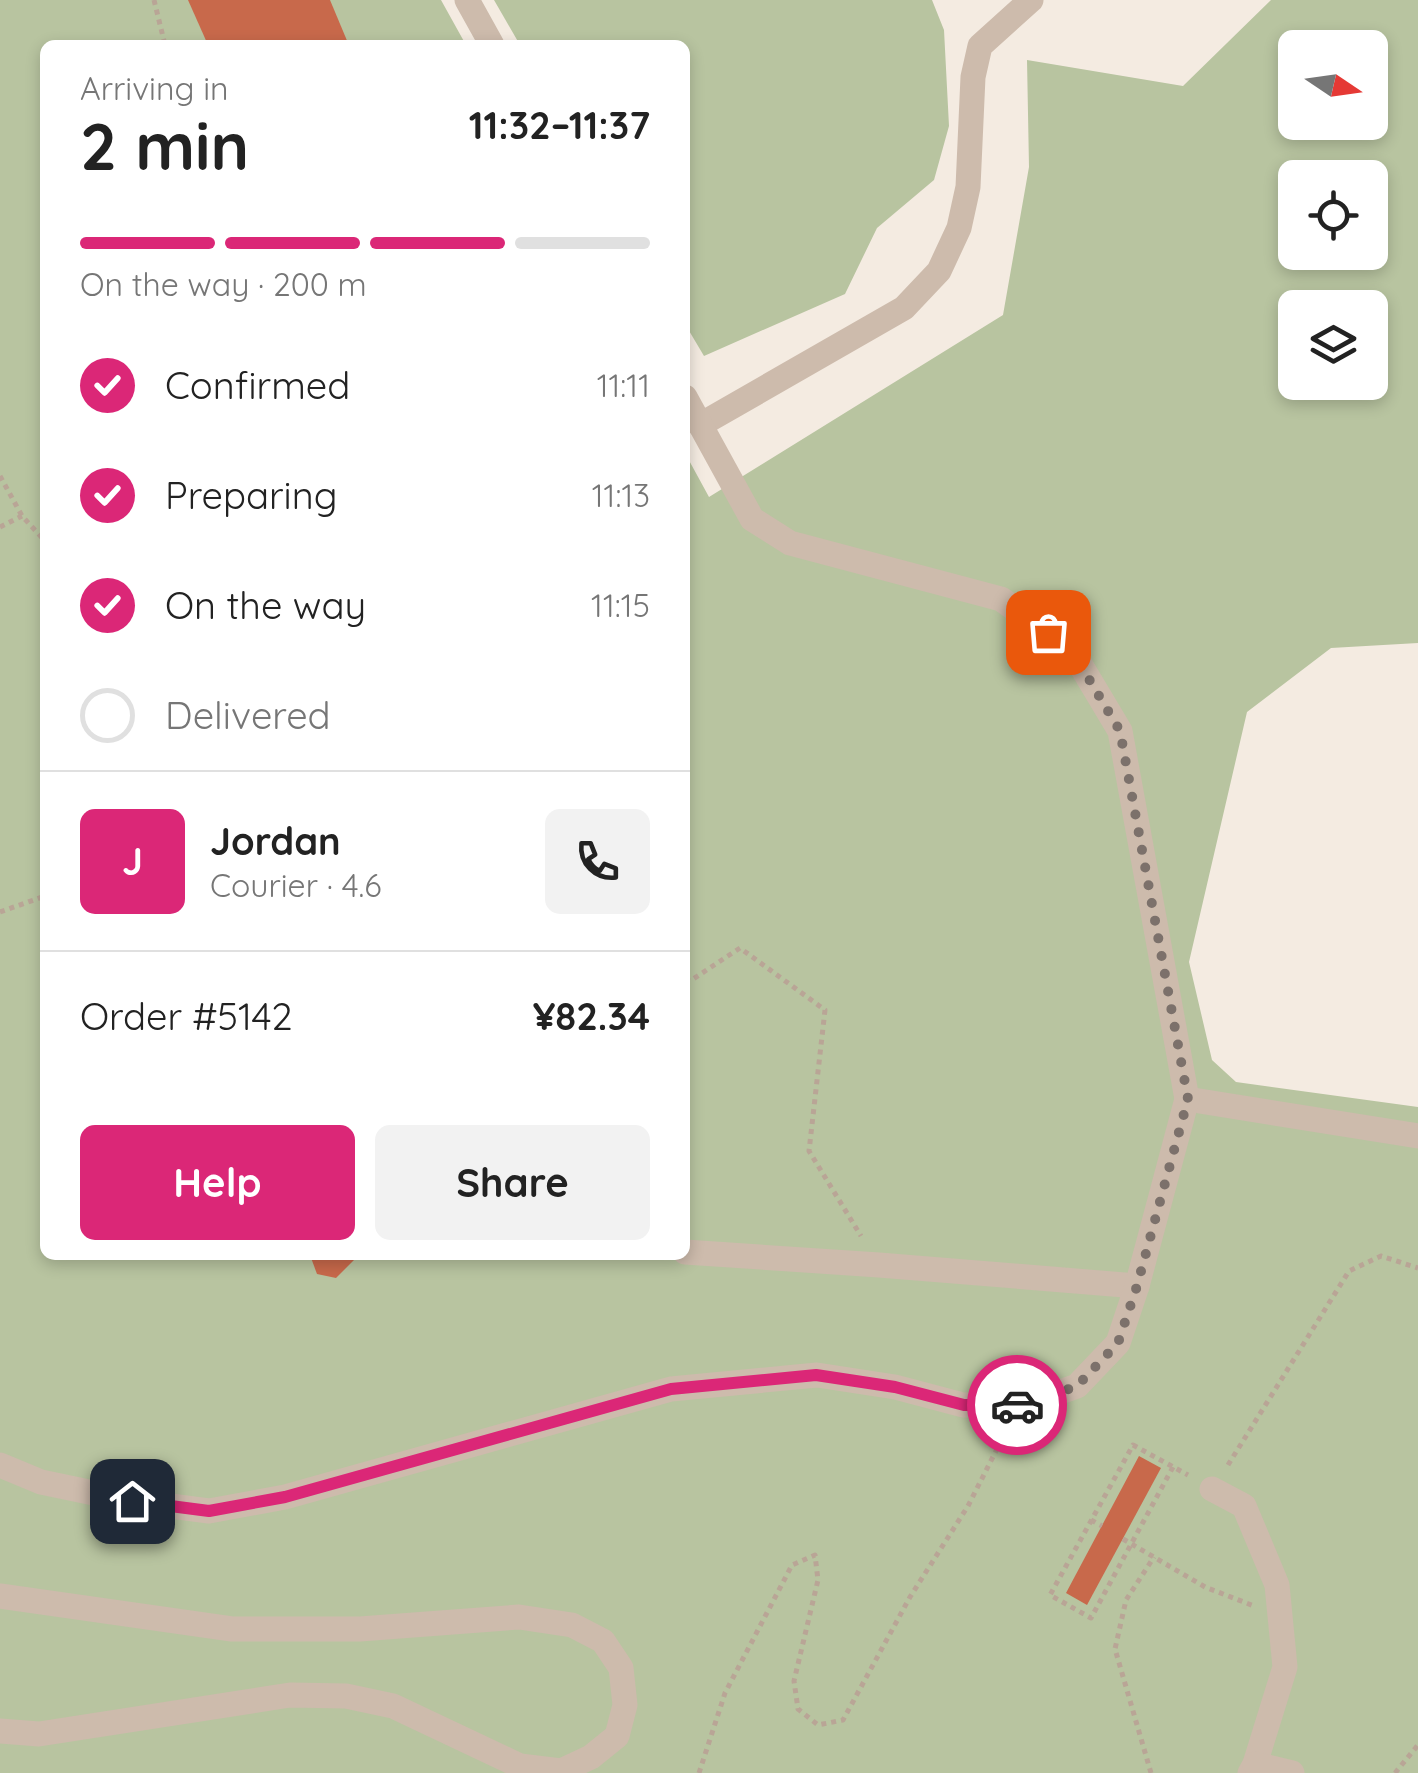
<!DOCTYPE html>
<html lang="en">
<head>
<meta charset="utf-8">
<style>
  :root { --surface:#fff; --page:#f2f2f2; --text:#222; --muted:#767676; --line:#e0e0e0; --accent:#db2777 }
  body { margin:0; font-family:Quicksand,sans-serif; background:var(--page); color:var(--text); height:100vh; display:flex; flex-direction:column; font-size:38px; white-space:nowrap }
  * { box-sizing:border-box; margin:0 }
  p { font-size:32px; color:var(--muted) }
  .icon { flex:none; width:55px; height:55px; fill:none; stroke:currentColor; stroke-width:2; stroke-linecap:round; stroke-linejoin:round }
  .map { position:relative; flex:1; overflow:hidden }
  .panel { position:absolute; left:40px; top:40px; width:650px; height:1220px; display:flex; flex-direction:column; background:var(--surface); border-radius:15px; box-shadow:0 5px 15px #0003 }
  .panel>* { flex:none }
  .needle { width:65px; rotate:103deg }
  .fabs { position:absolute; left:1278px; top:30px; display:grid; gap:20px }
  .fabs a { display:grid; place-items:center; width:110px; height:110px; border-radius:15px; background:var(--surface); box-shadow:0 5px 15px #0003; font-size:50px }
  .pin { position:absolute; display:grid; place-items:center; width:85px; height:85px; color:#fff; margin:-42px; border-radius:20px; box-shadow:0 5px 15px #0006 }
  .courier { position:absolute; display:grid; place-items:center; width:100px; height:100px; margin:-50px; border:8px solid #db2777; border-radius:50%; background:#fff; color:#222; box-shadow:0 2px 12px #0007 }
  .head em { font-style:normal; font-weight:700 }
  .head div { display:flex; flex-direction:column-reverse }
  .head { display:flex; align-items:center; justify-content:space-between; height:170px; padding:0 40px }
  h1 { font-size:65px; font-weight:700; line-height:75px }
  .bar { display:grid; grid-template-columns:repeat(4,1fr); gap:15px 10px; align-content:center; height:120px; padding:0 40px }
  .bar i { height:12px; border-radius:8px; background:var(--line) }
  .bar .on { background:var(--accent) }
  .bar p { grid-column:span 4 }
  .line { display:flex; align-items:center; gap:25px; padding:0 40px; border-top:2px solid var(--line) }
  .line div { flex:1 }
  .round { display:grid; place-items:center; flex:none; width:105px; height:105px; border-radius:15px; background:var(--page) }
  ol { padding:0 40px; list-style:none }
  li { display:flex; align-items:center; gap:30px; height:110px }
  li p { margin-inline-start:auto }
  li .icon { padding:10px; border-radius:50%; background:var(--accent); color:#fff; stroke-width:4 }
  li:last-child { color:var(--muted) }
  li i { width:55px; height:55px; border:5px solid var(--line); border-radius:50% }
  .cta { display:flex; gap:20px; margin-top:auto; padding:20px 40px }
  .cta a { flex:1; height:115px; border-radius:15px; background:var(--accent); color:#fff; font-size:40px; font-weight:700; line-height:115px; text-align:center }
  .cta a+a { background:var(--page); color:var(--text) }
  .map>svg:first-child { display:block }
</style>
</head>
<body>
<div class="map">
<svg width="1418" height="1773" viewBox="0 0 1418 1773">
  <rect width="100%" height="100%" fill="#f4ebe1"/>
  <g fill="#b8c4a0" fill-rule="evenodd">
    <path d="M0,0h441l25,45h-421v1210h640v-802l24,44 294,-182 26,-148 -2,-107 156,26 88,-86h147v643l-87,5 -84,64 -58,250 23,98 24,22 182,25v666h-1418zM1295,48h75v74h-75zM1295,178h75v74h-75zM1295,308h75v74h-75z"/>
    <path d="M494,0h438l12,30 5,96 -15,54 -57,48 -32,66 -141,62 -19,-32v-279h-165z"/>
  </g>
  <g fill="#c8694b">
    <path d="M188,0h142l18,43 -140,2z"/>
    <path d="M310,1255h49l-23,23 -19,-4z"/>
    <path d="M1139,1456l22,12 -74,137 -21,-12z"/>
  </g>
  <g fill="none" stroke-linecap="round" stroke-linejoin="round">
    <g stroke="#b9a596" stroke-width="5" stroke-dasharray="5 5" stroke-linecap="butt">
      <path d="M154,0l11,45"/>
      <path d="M0,476l22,40 23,25"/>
      <path d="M0,527l22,-11"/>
      <path d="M0,912l45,-16"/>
      <path d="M685,980l5,1 50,-33 85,62 -16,141 52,85"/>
      <path d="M1228,1465l121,-194 32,-15 37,12"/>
      <path d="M1173,1467l-82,151 -41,-23 83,-150 55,30"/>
      <path d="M1091,1520l11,6"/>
      <path d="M1123,1539l82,48 49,19"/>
      <path d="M699,1773l26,-80 67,-128 23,-10 3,25 -24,101 4,28 20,16 25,-5 67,-123 58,-91 32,-63 31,-9"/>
      <path d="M1151,1773l-36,-124 11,-49 28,-43"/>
      <path d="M1395,1773l23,-28"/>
    </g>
    <g stroke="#cdbbac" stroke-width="25">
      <path d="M467,0l25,45"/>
      <path d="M700,425l204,-117 35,-37 20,-43 9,-41 5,-110 7,-31 51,-46"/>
      <path d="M1187,1099l231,37"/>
      <path d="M685,1252l194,13 258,21"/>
      <path d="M0,1465l41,17 91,19 77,10 76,-14 386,-108 146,-14 78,12 68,18h61l53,-19 41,-43 19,-57 50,-187 -67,-368 -49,-82 -70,-50 -211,-56 -38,-24 -67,-122"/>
      <path d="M1212,1489l32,17 33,79 8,82 -30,97 -5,9"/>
      <path d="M0,1596l232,33h128l159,-12 53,8 31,16 18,27 4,37 -8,31 -26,21 -30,14 -41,-5 -127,-60 -47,-10 -56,-1 -251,39 -39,-3"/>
      <path d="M1255,1764l37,9"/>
    </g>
  </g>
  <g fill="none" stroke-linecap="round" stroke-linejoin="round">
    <path stroke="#7c716b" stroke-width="10" stroke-dasharray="0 18" d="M1017,1405h7l53,-19 41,-43 19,-57 51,-187 -68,-368 -49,-82 -23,-17"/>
    <path stroke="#db2777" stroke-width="12" d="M132,1501l77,10 76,-14 386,-108 145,-14 79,12 69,18h53"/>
  </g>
</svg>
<div class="fabs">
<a><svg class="needle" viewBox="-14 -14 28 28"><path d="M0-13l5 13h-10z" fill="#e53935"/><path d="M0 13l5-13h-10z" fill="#767676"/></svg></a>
<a><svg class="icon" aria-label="locate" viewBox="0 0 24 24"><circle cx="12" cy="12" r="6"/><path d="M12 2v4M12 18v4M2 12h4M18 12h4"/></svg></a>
<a><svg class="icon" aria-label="layers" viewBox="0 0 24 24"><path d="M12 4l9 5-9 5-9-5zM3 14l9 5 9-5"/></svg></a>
</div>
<div class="pin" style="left:1048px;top:632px;background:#ea580c"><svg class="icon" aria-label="bag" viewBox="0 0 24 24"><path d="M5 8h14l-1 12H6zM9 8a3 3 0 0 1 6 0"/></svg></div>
<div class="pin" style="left:132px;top:1501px;background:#1f2937"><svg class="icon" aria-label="home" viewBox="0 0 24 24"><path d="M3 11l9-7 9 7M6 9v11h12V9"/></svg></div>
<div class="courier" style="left:1017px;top:1405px"><svg class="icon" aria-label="car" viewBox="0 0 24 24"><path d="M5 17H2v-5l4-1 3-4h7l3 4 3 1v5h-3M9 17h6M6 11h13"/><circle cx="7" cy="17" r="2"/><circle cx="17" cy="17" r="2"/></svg></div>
<section class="panel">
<div class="head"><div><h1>2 min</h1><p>Arriving in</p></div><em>11:32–11:37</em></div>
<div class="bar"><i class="on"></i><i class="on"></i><i class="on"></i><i></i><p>On the way · 200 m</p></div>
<ol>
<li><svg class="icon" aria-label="check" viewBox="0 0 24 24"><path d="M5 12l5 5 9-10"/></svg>Confirmed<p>11:11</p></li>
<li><svg class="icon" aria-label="check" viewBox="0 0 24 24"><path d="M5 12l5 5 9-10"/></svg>Preparing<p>11:13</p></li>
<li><svg class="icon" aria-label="check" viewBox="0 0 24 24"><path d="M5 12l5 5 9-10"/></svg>On the way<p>11:15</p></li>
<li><i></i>Delivered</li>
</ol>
<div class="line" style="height:180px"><b class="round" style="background:var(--accent);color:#fff">J</b><div><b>Jordan</b><p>Courier · 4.6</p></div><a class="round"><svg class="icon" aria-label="phone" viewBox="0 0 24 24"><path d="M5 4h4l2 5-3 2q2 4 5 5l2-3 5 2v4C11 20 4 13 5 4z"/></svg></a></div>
<div class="line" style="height:130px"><div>Order #5142</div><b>¥82.34</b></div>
<div class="cta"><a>Help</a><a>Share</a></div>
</section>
</div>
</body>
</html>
